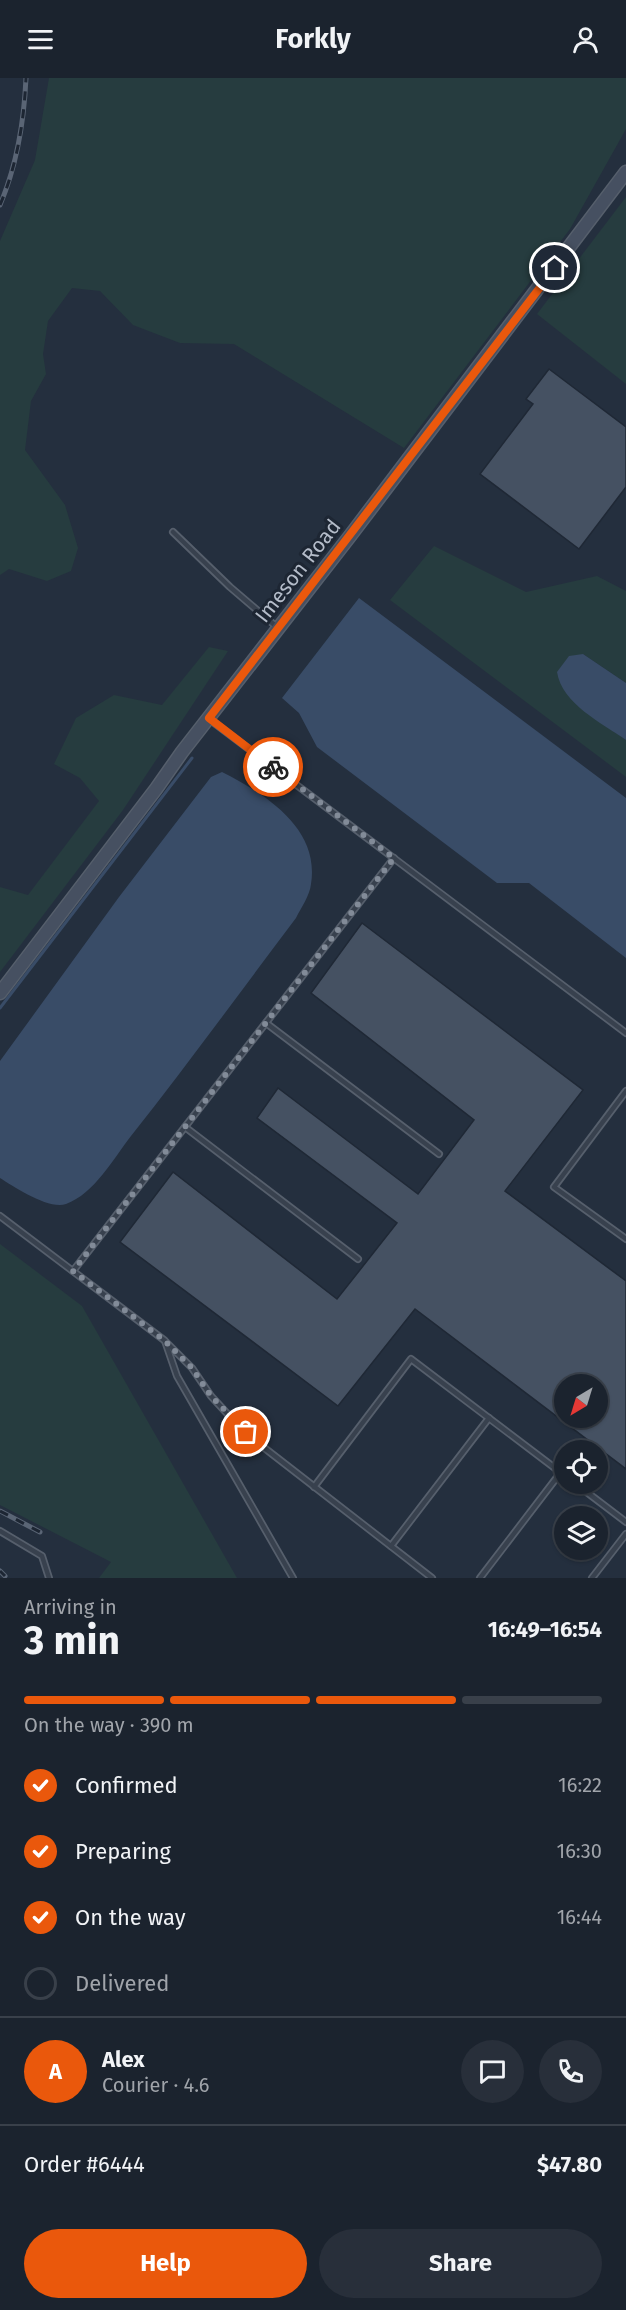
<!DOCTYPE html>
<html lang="en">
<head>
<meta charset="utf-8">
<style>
  :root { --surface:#1b232e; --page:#282f3a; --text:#f1f3f6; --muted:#a0a4aa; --line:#39404a; --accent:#ea580c }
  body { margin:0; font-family:"Fira Sans",sans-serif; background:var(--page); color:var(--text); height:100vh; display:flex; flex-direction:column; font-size:22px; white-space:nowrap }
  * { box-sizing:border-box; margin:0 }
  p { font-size:20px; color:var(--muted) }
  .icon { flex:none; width:33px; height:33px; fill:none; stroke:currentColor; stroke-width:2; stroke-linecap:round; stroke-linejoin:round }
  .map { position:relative; height:1500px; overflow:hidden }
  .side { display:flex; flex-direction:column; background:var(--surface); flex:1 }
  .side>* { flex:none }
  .needle { width:39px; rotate:218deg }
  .controls { position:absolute; left:554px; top:1296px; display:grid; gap:12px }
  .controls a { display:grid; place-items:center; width:54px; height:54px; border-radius:50%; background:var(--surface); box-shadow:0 2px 4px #0004,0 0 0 2px var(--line); font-size:30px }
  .pin { position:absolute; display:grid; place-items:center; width:51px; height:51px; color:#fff; margin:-26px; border:3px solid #fff; border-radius:50%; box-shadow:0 2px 6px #0007 }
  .courier { position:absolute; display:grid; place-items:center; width:60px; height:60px; margin:-30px; border:4px solid #ea580c; border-radius:50%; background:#fff; color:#222; box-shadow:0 2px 8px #0007 }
  .summary em { font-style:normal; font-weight:700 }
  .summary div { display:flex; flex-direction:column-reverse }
  .summary { display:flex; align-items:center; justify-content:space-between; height:102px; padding:0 24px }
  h1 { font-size:39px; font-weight:700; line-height:45px }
  .bar { display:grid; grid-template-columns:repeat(4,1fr); gap:9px 6px; align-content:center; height:72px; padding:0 24px }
  .bar i { height:8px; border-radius:4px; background:var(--line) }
  .bar .on { background:var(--accent) }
  .bar p { grid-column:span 4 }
  .line { display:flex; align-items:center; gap:15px; padding:0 24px; border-top:2px solid var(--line) }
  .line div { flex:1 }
  .round { display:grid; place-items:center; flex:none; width:63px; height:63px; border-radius:32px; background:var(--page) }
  ol { padding:0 24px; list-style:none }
  li { display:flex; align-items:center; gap:18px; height:66px }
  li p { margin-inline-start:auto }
  li .icon { padding:6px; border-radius:50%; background:var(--accent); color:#fff; stroke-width:4 }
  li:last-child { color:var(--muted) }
  li i { width:33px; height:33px; border:3px solid var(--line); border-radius:50% }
  .action { display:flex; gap:12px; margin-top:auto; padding:12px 24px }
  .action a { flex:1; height:69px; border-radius:36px; background:var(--accent); color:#fff; font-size:24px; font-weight:700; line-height:69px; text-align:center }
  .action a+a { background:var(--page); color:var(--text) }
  header { display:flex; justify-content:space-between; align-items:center; height:78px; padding:0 24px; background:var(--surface); font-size:27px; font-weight:700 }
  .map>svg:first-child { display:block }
</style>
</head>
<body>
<header><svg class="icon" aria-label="menu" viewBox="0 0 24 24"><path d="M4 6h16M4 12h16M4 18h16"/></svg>Forkly<svg class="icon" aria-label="person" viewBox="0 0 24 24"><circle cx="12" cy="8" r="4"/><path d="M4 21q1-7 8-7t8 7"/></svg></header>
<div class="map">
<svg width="626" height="1500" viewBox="0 0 626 1500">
  <rect width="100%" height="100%" fill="#242f3e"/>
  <g fill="#263c3f">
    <path d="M49,0h577v51l-56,100 -166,219 -170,-104 -54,-1 -47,-18 -33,-34 -28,-3 -24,33 -5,33 3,20 -15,27 -6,49 40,55 13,43 -7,23 -24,10 -38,-12 -9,6v-334l35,-81z"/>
    <path d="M626,119v187l-89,-70z"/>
    <path d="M434,468l92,46 71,-16 29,15v92l-43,-29 -6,51 49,35v37l-236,-177z"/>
    <path d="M209,569l19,4 -105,159 -123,162v-85l28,8 71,-94 -19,-23 -26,-14 22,-46 38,-23 48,10z"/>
    <path d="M0,1166l82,62 155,272h-138l12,-16 -111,-57z"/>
  </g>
  <g fill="#394c67">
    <path d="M359,520l267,200v160l-97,-75h-32l-180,-136 -18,-34 -17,-15z"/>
    <path d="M583,576l43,29v57c-24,-17 -64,-36 -69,-68l12,-16z"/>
    <path d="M222,694c43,22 98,56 89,112 -1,11 -10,24 -15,34 -55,73 -108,146 -165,218 -17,22 -37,58 -65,68 -17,6 -52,-17 -66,-26v-117l119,-164 92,-120z"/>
  </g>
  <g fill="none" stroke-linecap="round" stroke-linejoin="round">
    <path stroke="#394c67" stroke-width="3" d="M0,930l192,-250"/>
  </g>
  <g fill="#455162" stroke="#1f2835" stroke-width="1.5" fill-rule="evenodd">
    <path d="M549,291l77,58v60l-47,62 -99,-75 53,-70 -7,-5z"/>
    <path d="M362,845l221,167 -78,101 121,90v188l-211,-160 -77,97 -218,-164 53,-70 164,127 60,-76 -140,-105 21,-30 140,106 56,-74 -163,-127zM564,1306h33v34h-33z"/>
  </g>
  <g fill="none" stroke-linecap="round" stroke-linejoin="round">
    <defs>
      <g id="lane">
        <path d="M173,454l57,55 48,41"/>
        <path d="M209,641l417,314"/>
        <path d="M266,945l173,131"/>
        <path d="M626,1013l-72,96 72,52"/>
        <path d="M185,1049l173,132"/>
        <path d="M0,1138l164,124 28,28 19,28 23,25 24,22 174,135"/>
        <path d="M73,1193l321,-413"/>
        <path d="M165,1263l12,35 116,202"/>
        <path d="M576,1406l50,38"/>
        <path d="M314,1409l97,-128 153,116"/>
        <path d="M0,1453l42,25 7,22"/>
        <path d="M391,1468l98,-128"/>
        <path d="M480,1500l81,-106"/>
        <path d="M592,1500l34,-44"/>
      </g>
      <path id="secondary" d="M0,915l156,-204 26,-37 168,-216 276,-364"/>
    </defs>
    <use href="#lane" stroke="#565f6c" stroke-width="8"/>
    <use href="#secondary" stroke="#565f6c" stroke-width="15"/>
    <use href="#lane" stroke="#38414e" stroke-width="4.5"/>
    <use href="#secondary" stroke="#465061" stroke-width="12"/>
    <defs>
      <g id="rail">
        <path d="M0,127c17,-40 24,-83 26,-127"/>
        <path d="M0,1433l40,21"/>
        <path d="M0,1493l5,5"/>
      </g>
    </defs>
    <use href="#rail" stroke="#5a6575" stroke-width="5"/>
    <use href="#rail" stroke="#1d2633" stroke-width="3" stroke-dasharray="9" stroke-linecap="butt"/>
  </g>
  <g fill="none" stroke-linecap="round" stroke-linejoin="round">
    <path stroke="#828b98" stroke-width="6" stroke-dasharray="0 10.8" d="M246,1354l-35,-36 -19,-28 -28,-28 -91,-69 321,-413 -121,-91"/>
    <path stroke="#ea580c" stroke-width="8" d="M273,689l-64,-49 346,-450"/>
  </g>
  <g text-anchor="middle" stroke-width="6" stroke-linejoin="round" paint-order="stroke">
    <g font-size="21" fill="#b4bcc9" stroke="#1d2633">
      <text transform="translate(298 493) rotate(-52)" y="7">Imeson Road</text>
    </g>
  </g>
</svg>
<div class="controls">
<a><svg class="needle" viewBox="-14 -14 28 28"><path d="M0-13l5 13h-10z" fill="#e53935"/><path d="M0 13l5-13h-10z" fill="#a0a4aa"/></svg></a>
<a><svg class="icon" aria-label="locate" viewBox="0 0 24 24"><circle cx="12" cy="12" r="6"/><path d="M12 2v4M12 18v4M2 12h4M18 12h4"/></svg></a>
<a><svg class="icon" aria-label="layers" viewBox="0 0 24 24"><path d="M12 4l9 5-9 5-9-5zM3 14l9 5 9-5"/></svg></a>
</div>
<div class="pin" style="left:246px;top:1354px;background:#ea580c"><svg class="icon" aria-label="bag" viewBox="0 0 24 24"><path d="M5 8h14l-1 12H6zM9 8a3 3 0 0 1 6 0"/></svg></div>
<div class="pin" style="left:555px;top:190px;background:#1f2937"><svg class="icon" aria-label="home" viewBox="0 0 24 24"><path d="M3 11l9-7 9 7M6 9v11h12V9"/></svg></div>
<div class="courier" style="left:273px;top:689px"><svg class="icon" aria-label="bike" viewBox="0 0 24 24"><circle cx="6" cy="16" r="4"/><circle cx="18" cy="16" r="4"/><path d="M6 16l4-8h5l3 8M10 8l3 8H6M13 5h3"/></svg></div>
</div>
<section class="side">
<div class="summary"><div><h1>3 min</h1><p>Arriving in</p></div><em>16:49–16:54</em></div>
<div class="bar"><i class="on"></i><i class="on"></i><i class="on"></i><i></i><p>On the way · 390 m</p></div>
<ol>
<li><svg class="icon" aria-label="check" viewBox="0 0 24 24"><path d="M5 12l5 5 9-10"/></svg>Confirmed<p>16:22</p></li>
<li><svg class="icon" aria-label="check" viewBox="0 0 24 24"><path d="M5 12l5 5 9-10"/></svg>Preparing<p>16:30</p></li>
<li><svg class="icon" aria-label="check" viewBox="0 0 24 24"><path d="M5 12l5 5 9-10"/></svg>On the way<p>16:44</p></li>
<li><i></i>Delivered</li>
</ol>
<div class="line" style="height:108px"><b class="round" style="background:var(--accent);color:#fff">A</b><div><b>Alex</b><p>Courier · 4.6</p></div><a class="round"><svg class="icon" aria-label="chat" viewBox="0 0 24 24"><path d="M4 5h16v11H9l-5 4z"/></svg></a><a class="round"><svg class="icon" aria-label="phone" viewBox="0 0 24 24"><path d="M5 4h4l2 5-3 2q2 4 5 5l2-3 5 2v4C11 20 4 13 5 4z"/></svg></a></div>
<div class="line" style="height:78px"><div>Order #6444</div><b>$47.80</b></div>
<div class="action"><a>Help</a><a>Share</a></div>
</section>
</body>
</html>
